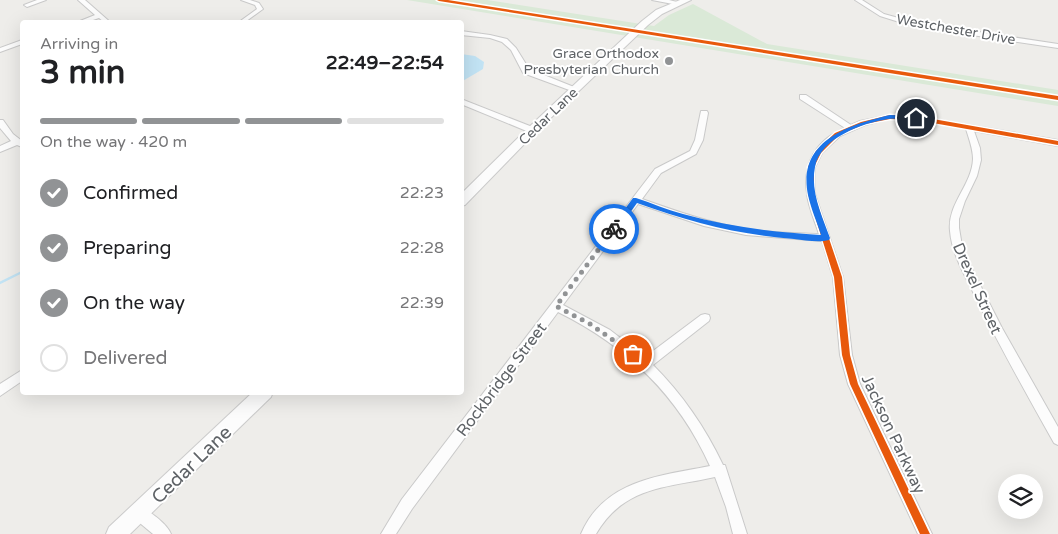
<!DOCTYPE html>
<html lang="en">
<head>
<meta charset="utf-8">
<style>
  :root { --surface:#fff; --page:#f6f6f6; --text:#202124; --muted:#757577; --line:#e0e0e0; --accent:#919395 }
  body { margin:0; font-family:"Varela Round",sans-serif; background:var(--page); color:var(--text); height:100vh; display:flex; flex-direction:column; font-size:19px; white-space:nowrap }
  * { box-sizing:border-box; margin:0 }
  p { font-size:16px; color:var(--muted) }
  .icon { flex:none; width:28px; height:28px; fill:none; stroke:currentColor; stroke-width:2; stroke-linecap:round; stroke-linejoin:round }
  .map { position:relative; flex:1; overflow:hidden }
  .details { position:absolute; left:20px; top:20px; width:444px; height:375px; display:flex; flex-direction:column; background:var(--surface); border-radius:5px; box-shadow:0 5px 20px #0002 }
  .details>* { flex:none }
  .buttons { position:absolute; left:998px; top:474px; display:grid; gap:10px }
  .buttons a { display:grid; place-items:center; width:45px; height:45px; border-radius:50%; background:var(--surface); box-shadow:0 5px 20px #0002; font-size:25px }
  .pin { position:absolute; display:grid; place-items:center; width:42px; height:42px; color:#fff; margin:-21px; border:2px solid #fff; border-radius:50%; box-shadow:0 1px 5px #0007 }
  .courier { position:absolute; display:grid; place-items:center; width:50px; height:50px; margin:-25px; border:4px solid #1a73e8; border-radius:50%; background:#fff; color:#222; box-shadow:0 1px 6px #0007 }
  .headline em { font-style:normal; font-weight:800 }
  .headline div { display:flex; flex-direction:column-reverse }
  .headline { display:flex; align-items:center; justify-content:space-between; height:85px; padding:0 20px }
  h1 { font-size:32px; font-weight:800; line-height:38px }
  .bar { display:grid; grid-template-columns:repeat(4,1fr); gap:8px 5px; align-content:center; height:60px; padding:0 20px }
  .bar i { height:6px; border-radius:4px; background:var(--line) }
  .bar .selected { background:var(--accent) }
  .bar p { grid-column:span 4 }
  ol { padding:0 20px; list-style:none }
  li { display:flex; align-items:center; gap:15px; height:55px }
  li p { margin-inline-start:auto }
  li .icon { padding:5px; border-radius:50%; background:var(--accent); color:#fff; stroke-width:4 }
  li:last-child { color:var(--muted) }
  li i { width:28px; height:28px; border:2px solid var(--line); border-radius:50% }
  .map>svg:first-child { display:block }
</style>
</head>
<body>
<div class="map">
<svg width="1058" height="534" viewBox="0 0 1058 534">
  <rect width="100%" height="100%" fill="#eeedea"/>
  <path fill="#dae9d7" d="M407,0h80l167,26 15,-11 24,-11 74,40 291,46v16z"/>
  <path fill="#c2e3f4" d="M461,54l14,2 9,6 -1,7 -22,13z"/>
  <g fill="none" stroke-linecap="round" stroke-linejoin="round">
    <path stroke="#c2e3f4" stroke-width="2.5" d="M0,283l22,-11"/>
    <defs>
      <g id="street">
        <path d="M37,0h9l-19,7 -3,-2z"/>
        <path d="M78,0h7l25,22h-6l-5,-4 -12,4h-8l1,-1 15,-6z"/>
        <path d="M241,0h9l9,3 4,6 -18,13h-6l18,-13 -2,-4z"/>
        <path d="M652,0h17l12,3 -3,2z"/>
        <path d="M855,0h7l22,14 29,8 145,22v4l-146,-22 -32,-10z"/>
        <path d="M461,31l29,4 17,4 9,9 13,21 50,20 -4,2h-3l-49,-18 -12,-23 -9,-8 -12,-4 -29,-3z"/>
        <path d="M22,40v4l-22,8v-4z"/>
        <path d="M800,95h6l45,30 9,-4 30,-6 26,1 142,24v6l-84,-15 6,17 1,12 -4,16 -12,25 -6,18v9l3,18 11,25 29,57 56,99v18l-4,-2c-27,-48 -54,-96 -78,-145 -10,-21 -24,-43 -26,-67 -3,-27 22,-46 23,-72 0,-10 -4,-20 -7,-30l-50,-9 -26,-1 -25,6 -25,11 -18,17 -7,14v27l28,83 9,78 8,29 72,150h-14l-70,-150 -8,-29 -7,-78 -11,-36 -76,-6 -42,-9 -66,-22 -75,101 47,25 35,27 56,-42 4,-1 4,1 1,3 -1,3 -56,44c29,29 52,62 70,100h2l22,69h-14l-7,-27 -11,-30c-49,11 -91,9 -119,57h-15c23,-54 78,-58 129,-68 -32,-71 -83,-120 -152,-154l-146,197 -16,25h-15l21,-35 253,-330 35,-18 5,-11 6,-29h6l1,2 -5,27 -7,14 -35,19 -19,26c34,12 68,24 104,30 24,4 49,4 73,5 -4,-13 -11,-27 -12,-41 -4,-30 9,-53 38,-65l-45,-29z"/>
        <path d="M461,99l74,29 1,2 -1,2h-6l-68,-28z"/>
        <path d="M0,120h3l10,14 9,7v6l-5,-2 -17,7v-6l11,-5 -11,-13z"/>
        <path d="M22,370v11l-22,15v-12z"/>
        <path d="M140,507c10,4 27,17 31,27h-18l-18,-15 -2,-5 2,-5z"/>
      </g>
      <g id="secondary">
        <path d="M680,0h11l-29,14 -14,11 -112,107 -71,73 -4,1v-12l67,-66 114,-107 14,-11z"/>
        <path d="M253,392h20l-2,5 -141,137h-24l3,-7z"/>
      </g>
    </defs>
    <use href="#street" stroke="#c9c9c9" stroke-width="2"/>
    <use href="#secondary" stroke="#cbcbcb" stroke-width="2"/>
    <use href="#street" fill="#fcfcfc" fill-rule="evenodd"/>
    <use href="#secondary" fill="#fcfcfc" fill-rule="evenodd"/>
    <defs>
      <g id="cycleway">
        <path d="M437,0h11l610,96v4l-619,-99z"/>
        <path d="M890,115l26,1 142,25v4l-142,-25 -26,-1 -25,5 -26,11 -18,18 -7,14v27l28,83 8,78 8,29 72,150h-10l-70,-150 -8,-29 -8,-78 -26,-83v-27l8,-16 19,-18 26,-11z"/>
      </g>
    </defs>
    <use href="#cycleway" stroke="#fff" stroke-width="3"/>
    <use href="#cycleway" fill="#e8590c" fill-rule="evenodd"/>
  </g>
  <path fill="#1a73e8" d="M890,115l26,1 3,2 -3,2c-9,0 -19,-2 -28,-1 -25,4 -68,19 -73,48 -5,24 7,49 15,71l-1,2c-11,3 -24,0 -35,-1 -54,-4 -105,-17 -157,-36l-20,28h-5l-2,-2 23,-31h3c16,5 31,12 47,16 46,13 91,18 138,21 -4,-13 -10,-26 -13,-40 -11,-54 40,-70 82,-80z"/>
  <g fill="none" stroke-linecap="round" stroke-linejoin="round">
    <path stroke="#919395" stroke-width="5" stroke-dasharray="0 9" d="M614,229l-58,77 34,18 43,30"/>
  </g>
  <circle fill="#919395" stroke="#fff" stroke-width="2" cx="669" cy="61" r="5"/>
  <g text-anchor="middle" stroke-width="4" stroke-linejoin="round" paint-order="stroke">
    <g font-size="14" fill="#5f6367" stroke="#fff">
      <text transform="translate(956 29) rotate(10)" y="5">Westchester Drive</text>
      <text transform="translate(548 116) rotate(-44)" y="5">Cedar Lane</text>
    </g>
    <g font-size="14" fill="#5f6367" stroke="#fff" text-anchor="end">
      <text x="659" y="58">Grace Orthodox<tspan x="659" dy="16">Presbyterian Church</tspan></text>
    </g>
    <g font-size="16" fill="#5f6367" stroke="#fff">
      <text transform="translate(978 288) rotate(66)" y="6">Drexel Street</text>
      <text transform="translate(501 379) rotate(-53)" y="6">Rockbridge Street</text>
      <text transform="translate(894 434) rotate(65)" y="6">Jackson Parkway</text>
    </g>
    <g font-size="19" fill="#5f6367" stroke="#fff">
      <text transform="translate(191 464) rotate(-44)" y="7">Cedar Lane</text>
    </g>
  </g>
</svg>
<div class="buttons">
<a><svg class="icon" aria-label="layers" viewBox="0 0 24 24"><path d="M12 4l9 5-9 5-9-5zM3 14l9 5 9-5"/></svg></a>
</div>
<div class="pin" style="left:633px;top:354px;background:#ea580c"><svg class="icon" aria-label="bag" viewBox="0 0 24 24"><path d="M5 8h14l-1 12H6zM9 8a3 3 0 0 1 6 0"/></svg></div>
<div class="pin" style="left:916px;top:118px;background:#1f2937"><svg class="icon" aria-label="home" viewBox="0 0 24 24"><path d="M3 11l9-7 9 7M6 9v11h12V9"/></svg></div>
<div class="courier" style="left:614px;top:229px"><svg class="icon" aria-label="bike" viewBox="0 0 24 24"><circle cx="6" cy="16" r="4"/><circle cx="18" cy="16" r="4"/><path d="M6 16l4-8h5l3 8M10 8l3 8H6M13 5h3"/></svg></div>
<section class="details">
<div class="headline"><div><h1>3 min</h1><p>Arriving in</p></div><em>22:49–22:54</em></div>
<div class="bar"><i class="selected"></i><i class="selected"></i><i class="selected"></i><i></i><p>On the way · 420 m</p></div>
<ol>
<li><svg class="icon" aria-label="check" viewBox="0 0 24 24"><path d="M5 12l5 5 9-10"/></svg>Confirmed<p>22:23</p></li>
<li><svg class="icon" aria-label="check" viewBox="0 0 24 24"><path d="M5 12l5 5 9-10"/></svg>Preparing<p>22:28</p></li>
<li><svg class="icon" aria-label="check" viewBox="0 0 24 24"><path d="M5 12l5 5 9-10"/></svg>On the way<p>22:39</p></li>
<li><i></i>Delivered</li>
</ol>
</section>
</div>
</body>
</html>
